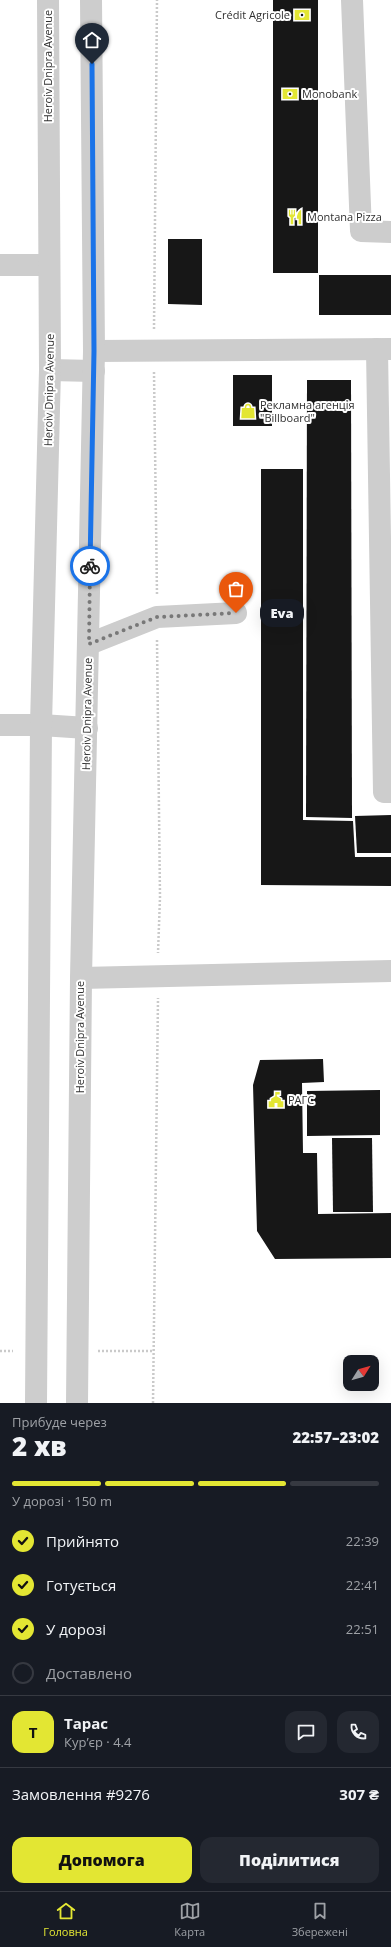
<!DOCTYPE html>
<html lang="uk">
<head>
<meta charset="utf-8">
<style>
  :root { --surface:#171b24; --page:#242831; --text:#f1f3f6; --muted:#9ea1a6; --line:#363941; --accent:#e3e633 }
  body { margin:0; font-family:"Open Sans",sans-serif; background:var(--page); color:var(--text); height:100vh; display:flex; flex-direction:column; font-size:15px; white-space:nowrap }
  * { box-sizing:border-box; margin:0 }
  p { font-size:13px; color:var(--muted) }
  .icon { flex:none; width:22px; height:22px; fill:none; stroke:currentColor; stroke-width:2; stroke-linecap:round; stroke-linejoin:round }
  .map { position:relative; height:1403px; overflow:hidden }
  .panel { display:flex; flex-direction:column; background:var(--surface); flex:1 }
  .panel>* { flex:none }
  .needle { width:26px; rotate:53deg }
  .fabs { position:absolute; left:343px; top:1355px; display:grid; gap:8px }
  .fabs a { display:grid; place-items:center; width:36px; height:36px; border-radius:8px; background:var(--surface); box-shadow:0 4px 16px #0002; font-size:20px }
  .pin { position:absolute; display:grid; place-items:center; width:34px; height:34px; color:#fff; margin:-41px -17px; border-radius:50% 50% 50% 0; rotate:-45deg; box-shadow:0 0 4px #0007 }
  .pin .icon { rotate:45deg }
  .courier { position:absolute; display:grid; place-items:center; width:40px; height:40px; margin:-20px; border:3px solid #1a73e8; border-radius:50%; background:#fff; color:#222; box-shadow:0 1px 5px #0007 }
  .bubble { position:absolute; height:28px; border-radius:12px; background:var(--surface); box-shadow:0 4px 16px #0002; font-size:13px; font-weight:800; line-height:28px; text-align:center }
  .headline em { font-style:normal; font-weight:800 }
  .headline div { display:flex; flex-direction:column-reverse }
  .headline { display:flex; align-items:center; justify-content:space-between; height:68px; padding:0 12px }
  h1 { font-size:26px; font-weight:800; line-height:30px }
  .bar { display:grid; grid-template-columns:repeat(4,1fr); gap:6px 4px; align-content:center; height:48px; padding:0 12px }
  .bar i { height:5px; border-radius:3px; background:var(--line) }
  .bar .current { background:var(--accent) }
  .bar p { grid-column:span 4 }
  .line { display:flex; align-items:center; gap:10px; padding:0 12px; border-top:1px solid var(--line) }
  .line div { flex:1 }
  .round { display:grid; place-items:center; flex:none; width:42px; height:42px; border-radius:12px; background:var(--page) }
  ol { padding:0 12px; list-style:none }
  li { display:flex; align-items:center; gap:12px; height:44px }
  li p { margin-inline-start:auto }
  li .icon { padding:4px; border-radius:50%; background:var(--accent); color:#111; stroke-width:4 }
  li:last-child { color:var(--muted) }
  li i { width:22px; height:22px; border:2px solid var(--line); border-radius:50% }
  .button { display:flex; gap:8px; margin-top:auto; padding:8px 12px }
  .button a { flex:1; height:46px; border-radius:12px; background:var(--accent); color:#111; font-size:16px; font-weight:800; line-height:46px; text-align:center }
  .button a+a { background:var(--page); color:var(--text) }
  .tab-bar { display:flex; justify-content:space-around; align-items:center; height:56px; border-top:1px solid var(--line); background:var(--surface); font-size:11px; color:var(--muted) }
  .tab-bar a { display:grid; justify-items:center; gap:2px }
  .tab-bar .current { color:var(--accent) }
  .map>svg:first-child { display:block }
</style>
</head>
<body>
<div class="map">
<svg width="391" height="1403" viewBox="0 0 391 1403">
  <rect width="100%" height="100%" fill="#fff"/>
  <g fill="#171717">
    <rect x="273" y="0" width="45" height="273"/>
    <path d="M168,239h34v66l-34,-1z"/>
    <rect x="319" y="275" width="72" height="40"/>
    <rect x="233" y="375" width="39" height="51"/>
    <path d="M307,380h44l1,438 -46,-1z"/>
    <path d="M261,469h42v351l50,1 2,36h36v29l-130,-1z"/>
    <path d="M391,815v38h-34l-2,-37z"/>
    <path d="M323,1059l1,23 -22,1 1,70h14l1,61 73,-1v45l-116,1 -18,-28 -4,-146 7,-25z"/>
    <path d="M380,1090v45l-73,1v-45z"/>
    <path d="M332,1138h40l1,74h-40z"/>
  </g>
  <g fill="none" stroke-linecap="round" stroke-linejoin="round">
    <g stroke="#cacaca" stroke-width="2.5" stroke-dasharray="2 2" stroke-linecap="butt">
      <path d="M154,329l3,-329"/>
      <path d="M154,372l3,223"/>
      <path d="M157,640l3,257 -2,56"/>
      <path d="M0,1351h13"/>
      <path d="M98,1351h55"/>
      <path d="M153,1403l5,-405"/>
    </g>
    <g stroke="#cdcdcd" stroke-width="22">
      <path d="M352,0l9,231 30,1"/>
      <path d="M0,265h49"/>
      <path d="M377,349l7,443h7"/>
      <path d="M94,351l297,-2"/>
      <path d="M50,370l44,1"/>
      <path d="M89,644l68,-27 79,-4"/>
      <path d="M0,725h41l46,3"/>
      <path d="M81,978l310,-7"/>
      <path d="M36,1403l5,-678 9,-355 -2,-370"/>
      <path d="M77,1403l4,-425 13,-627 -3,-351"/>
    </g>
  </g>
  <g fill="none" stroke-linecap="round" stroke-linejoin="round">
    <path stroke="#787878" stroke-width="4" stroke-dasharray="0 7.2" d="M90,566l-1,78 68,-27 79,-4"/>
    <path stroke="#1a73e8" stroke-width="5" d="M90,566l4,-215 -2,-287"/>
  </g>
  <defs>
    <symbol id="bank-bare" viewBox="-9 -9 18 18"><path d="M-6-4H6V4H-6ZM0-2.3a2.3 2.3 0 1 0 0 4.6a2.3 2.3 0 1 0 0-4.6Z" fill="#e3e633" stroke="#fff" stroke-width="2.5" paint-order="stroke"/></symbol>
    <symbol id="restaurant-bare" viewBox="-9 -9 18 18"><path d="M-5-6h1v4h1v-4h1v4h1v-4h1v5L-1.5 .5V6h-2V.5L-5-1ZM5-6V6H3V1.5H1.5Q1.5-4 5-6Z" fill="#e3e633" stroke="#fff" stroke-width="2.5" paint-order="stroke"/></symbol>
    <symbol id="shop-bare" viewBox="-9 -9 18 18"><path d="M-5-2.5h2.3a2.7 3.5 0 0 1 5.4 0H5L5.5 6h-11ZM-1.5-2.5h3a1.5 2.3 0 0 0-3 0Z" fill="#e3e633" stroke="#fff" stroke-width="2.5" paint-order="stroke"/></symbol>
    <symbol id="civic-bare" viewBox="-9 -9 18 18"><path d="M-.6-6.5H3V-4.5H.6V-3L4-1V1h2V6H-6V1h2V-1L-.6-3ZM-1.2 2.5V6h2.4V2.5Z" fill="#e3e633" stroke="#fff" stroke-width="2.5" paint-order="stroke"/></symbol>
  </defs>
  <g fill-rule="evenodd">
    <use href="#bank-bare" x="291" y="4" width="22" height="22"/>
    <use href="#bank-bare" x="279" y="83" width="22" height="22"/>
    <use href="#restaurant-bare" x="284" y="206" width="22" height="22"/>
    <use href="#shop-bare" x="237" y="400" width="22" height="22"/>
    <use href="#civic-bare" x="265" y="1089" width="22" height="22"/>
  </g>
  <g text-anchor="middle" stroke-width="4" stroke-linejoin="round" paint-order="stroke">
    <g font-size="11" fill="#303030" stroke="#fff" text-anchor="start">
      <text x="290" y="19" text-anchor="end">Crédit Agricole</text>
      <text x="302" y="98">Monobank</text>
      <text x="307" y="221">Montana Pizza</text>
      <text x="260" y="409">Рекламна агенція<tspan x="260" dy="13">"Billboard"</tspan></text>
      <text x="288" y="1104">РАГС</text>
    </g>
    <g font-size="11" fill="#303030" stroke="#fff">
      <text transform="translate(48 66) rotate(-90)" y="4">Heroiv Dnipra Avenue</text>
      <text transform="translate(49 390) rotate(-89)" y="4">Heroiv Dnipra Avenue</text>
      <text transform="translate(87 714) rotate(-89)" y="4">Heroiv Dnipra Avenue</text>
      <text transform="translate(80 1037) rotate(-90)" y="4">Heroiv Dnipra Avenue</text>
    </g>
  </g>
</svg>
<div class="fabs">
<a><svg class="needle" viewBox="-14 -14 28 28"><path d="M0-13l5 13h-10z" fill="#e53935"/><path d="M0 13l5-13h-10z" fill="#9ea1a6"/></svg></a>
</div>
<div class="pin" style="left:236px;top:613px;background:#ea580c"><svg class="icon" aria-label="bag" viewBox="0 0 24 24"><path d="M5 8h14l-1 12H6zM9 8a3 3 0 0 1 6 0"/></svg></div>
<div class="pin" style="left:92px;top:64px;background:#1f2937"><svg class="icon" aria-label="home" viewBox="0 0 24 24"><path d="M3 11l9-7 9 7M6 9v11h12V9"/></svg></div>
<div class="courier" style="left:90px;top:566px"><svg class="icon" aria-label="bike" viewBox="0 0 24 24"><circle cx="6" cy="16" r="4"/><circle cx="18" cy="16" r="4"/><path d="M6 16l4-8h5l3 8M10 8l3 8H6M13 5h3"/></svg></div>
<div class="bubble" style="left:260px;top:599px;width:44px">Eva</div>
</div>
<section class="panel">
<div class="headline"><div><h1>2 хв</h1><p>Прибуде через</p></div><em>22:57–23:02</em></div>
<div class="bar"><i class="current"></i><i class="current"></i><i class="current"></i><i></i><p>У дорозі · 150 m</p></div>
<ol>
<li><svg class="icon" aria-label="check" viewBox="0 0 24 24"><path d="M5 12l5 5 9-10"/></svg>Прийнято<p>22:39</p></li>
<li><svg class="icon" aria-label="check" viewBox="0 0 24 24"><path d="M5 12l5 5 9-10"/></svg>Готується<p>22:41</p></li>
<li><svg class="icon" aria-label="check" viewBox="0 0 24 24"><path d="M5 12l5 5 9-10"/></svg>У дорозі<p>22:51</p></li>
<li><i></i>Доставлено</li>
</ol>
<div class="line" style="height:72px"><b class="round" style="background:var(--accent);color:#111">Т</b><div><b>Тарас</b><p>Кур’єр · 4.4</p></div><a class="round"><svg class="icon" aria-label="chat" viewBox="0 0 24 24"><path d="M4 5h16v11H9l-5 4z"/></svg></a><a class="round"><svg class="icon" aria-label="phone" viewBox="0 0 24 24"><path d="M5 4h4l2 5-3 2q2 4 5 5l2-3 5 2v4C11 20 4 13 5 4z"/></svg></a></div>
<div class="line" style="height:52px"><div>Замовлення #9276</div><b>307 ₴</b></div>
<div class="button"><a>Допомога</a><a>Поділитися</a></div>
</section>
<nav class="tab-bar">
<a class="current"><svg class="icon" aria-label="home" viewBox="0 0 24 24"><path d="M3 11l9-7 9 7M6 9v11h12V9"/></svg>Головна</a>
<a><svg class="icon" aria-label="map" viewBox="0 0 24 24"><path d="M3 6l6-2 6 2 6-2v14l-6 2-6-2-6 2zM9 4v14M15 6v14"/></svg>Карта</a>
<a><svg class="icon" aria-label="saved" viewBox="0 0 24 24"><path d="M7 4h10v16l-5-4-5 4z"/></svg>Збережені</a>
</nav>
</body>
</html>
